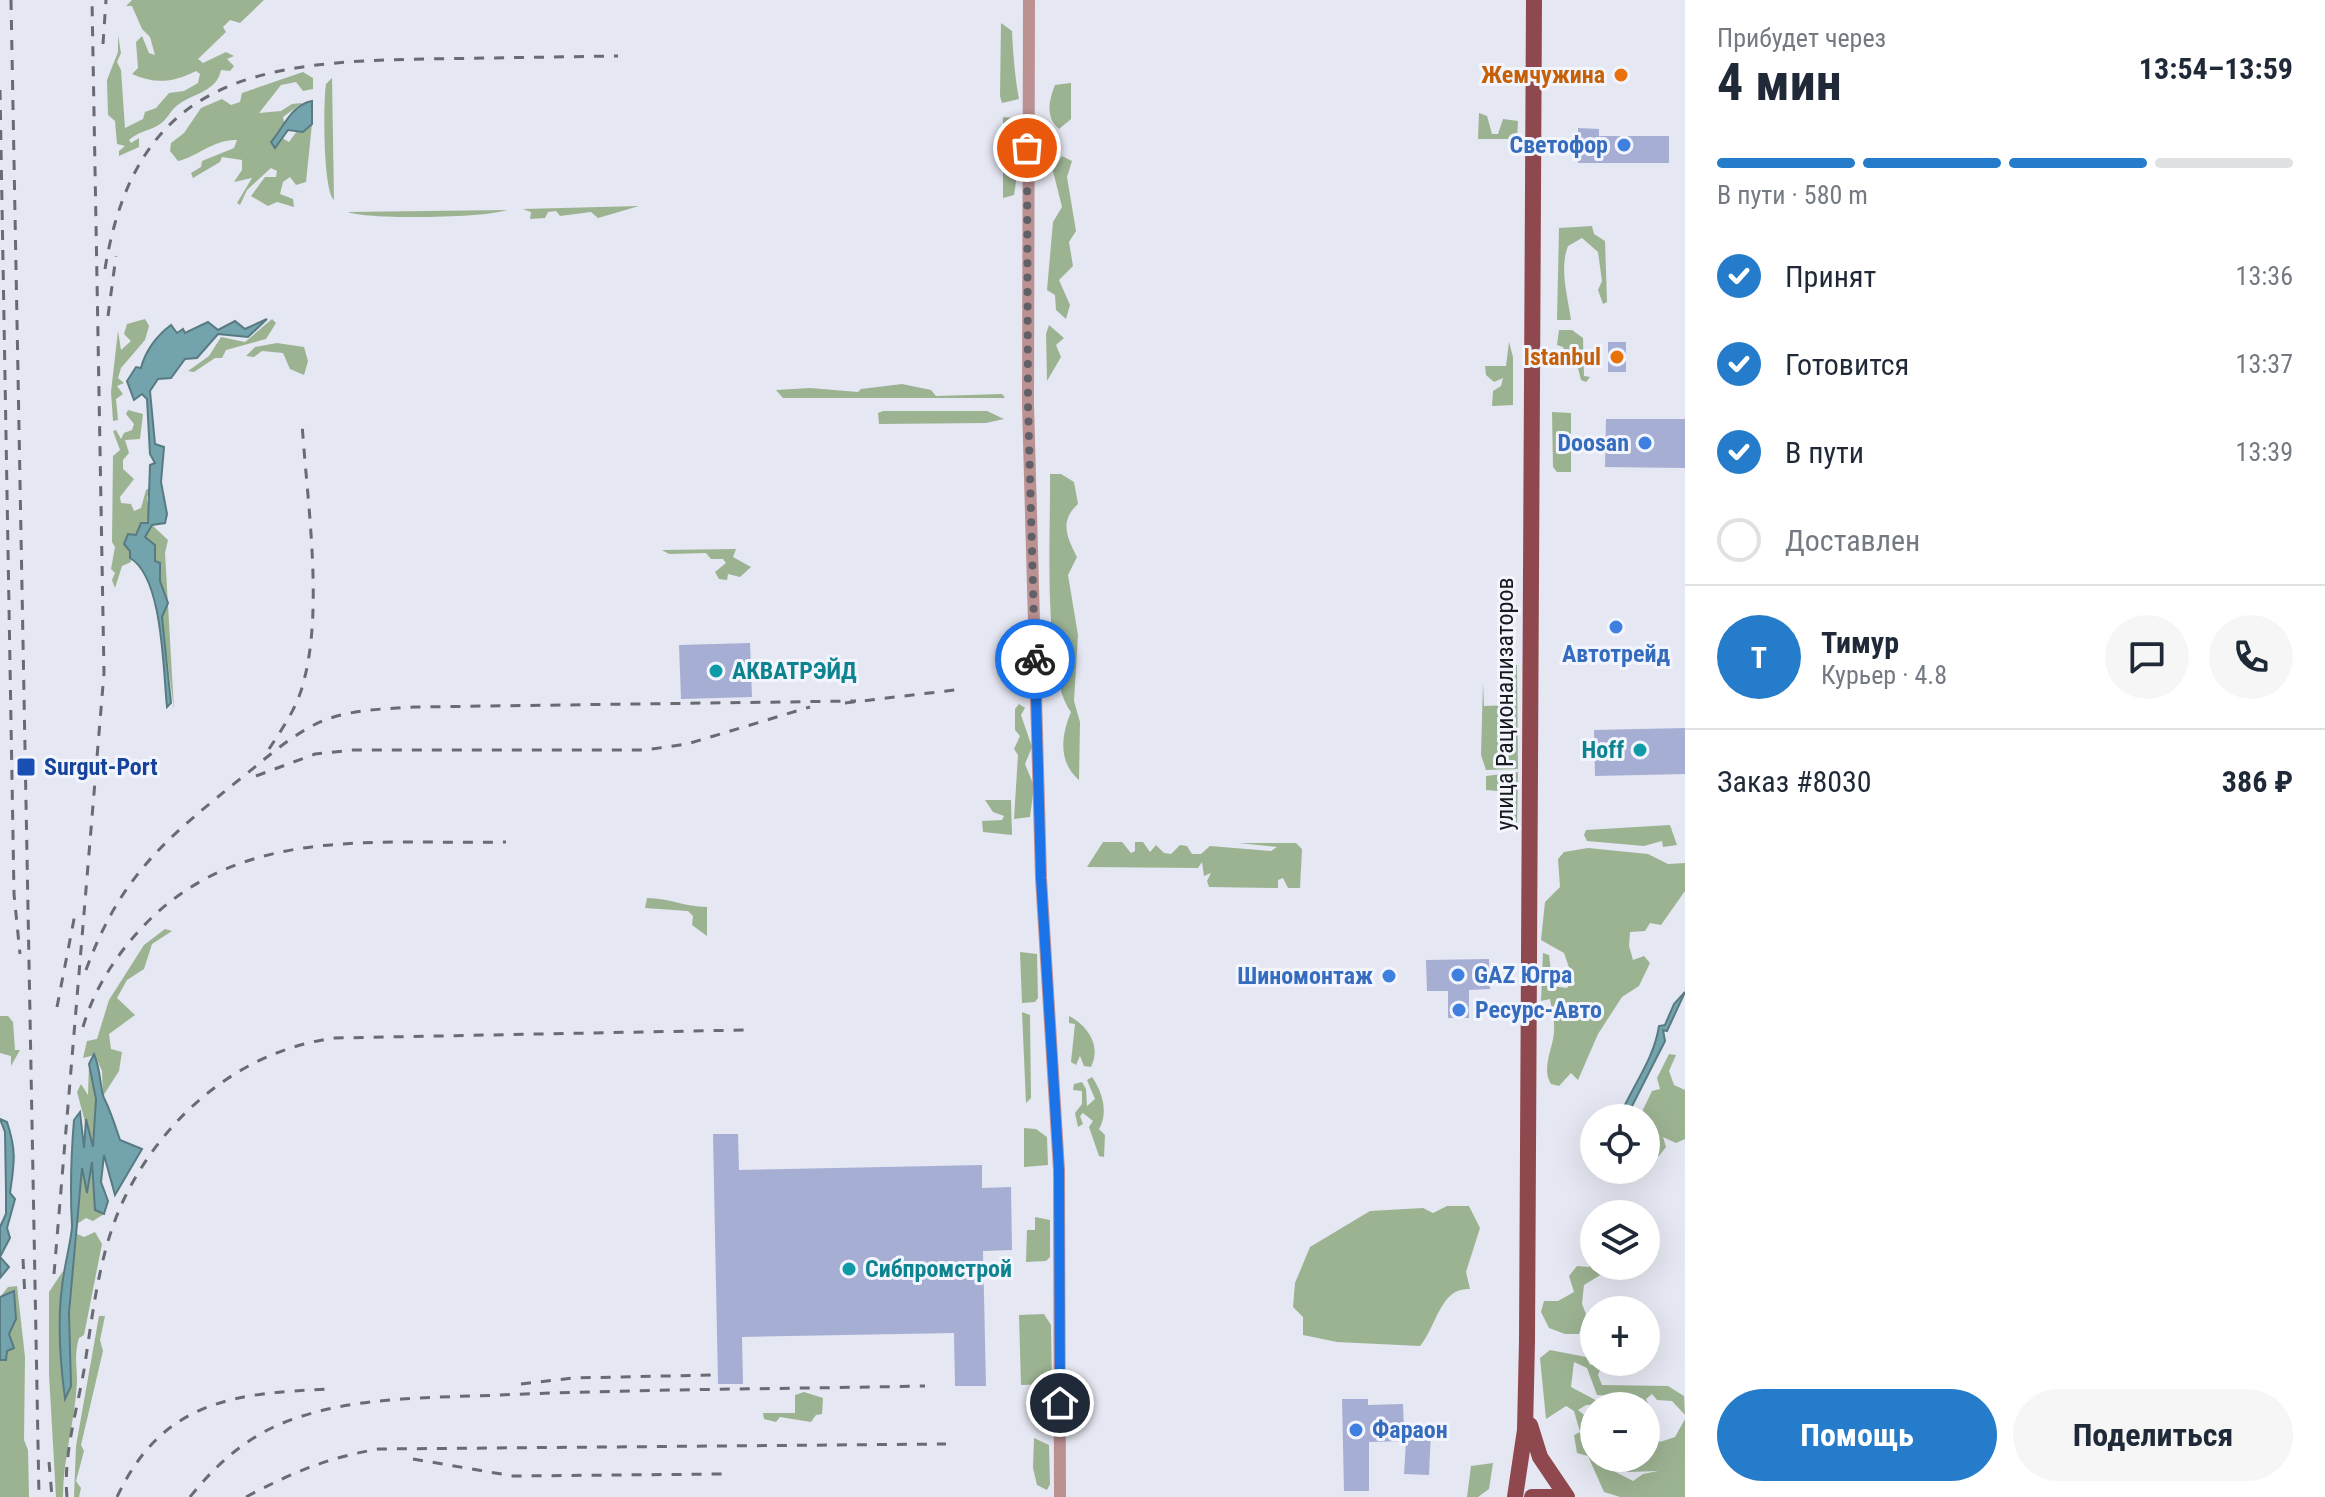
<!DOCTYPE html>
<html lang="ru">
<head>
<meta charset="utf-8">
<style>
  :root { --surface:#fff; --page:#f6f6f7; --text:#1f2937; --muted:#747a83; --line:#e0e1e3; --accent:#247cca }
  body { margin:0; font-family:"Roboto Condensed",sans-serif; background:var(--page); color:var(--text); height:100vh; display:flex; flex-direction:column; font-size:30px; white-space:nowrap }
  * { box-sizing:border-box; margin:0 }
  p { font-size:26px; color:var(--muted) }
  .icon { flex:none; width:44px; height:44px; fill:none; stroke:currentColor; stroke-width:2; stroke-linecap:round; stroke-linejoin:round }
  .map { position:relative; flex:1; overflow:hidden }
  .drawer { display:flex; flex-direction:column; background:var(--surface); width:640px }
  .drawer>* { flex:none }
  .buttons { position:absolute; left:1580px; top:1104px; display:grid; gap:16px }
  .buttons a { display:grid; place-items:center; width:80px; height:80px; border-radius:50%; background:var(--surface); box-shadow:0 8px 32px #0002; font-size:40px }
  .pin { position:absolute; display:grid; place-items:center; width:68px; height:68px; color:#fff; margin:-34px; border:4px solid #fff; border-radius:50%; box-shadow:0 2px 8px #0007 }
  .courier { position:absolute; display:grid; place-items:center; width:80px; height:80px; margin:-40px; border:6px solid #1a73e8; border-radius:50%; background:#fff; color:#222; box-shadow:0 2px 10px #0007 }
  .overview em { font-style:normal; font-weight:700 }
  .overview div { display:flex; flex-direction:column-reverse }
  .overview { display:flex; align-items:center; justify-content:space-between; height:136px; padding:0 32px }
  h1 { font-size:52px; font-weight:700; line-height:60px }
  .bar { display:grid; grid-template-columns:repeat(4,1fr); gap:12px 8px; align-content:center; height:96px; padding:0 32px }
  .bar i { height:10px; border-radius:6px; background:var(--line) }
  .bar .on { background:var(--accent) }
  .bar p { grid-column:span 4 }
  .line { display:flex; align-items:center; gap:20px; padding:0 32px; border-top:2px solid var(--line) }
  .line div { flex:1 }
  .round { display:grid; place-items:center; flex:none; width:84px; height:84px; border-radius:42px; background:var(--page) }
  ol { padding:0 32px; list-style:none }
  li { display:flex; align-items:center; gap:24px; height:88px }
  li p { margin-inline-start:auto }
  li .icon { padding:8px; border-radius:50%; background:var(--accent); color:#fff; stroke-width:4 }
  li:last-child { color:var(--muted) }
  li i { width:44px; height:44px; border:4px solid var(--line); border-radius:50% }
  .action { display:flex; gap:16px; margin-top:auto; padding:16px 32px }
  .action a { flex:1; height:92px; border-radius:48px; background:var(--accent); color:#fff; font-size:32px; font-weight:700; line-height:92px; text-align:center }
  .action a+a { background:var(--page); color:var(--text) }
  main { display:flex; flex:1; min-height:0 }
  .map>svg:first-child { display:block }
</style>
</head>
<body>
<main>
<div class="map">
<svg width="1685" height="1497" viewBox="0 0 1685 1497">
  <rect width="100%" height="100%" fill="#e5e7f2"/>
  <g fill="#9cb392">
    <path d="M132,0h132l-24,23 -10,-3 -7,7 3,5 -28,27 5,4 23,-11 8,4 -7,3 7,7 -4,5 -9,-1c-4,21 -26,23 -42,34 -8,5 -12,17 -22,22 -10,5 -19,6 -28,14l2,3 8,-5v9l-20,9v-5l6,-5 -8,-2 -2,-23 -7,-6 -1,-35 11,-28v-17l3,18 -4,9 4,8 4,58 18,-9 2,-7 11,-4 13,-15 15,-2 14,-8 2,-9 -4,-3c-23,12 -42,13 -64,3l6,-6 -2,-26 6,-6 7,17 6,2 -5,-18 -8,-8 -10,-23h-6z"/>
    <path d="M1001,23l11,8c1,22 3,47 7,68l-17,4 -2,-7z"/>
    <path d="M303,72l10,6v11l-10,2 -7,-9 -15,3 -22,28 22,-2 11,-7 10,-1 -19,14 2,9 -14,16 4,6 7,-10 7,4 8,-11 6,1 9,-8 -6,58 -10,3 -6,-8 -7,5 -3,12 13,5 1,8 -17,-5 -9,4 -17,-10 14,-19h11l1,-6 -6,-3 -24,22 -7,15 -3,-2 15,-25 -18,4 8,-12v-10l-20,-3 -2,5 -27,16 -2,-5 10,-6 1,-6 32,-13 3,-8c-23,-1 -40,17 -59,21l-8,-10 1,-8 13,-10 17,-25 21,-9 9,6 9,-3 2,-9z"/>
    <path d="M332,78l2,122c-11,-8 -11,-98 -8,-116z"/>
    <path d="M1071,83v36l-12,10c-14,-12 -10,-29 -4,-44z"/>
    <path d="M1479,113l8,3 5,18h6l5,-15 15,2 -1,18h-39z"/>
    <path d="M1003,117l11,1 6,37 -6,40 -11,3z"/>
    <path d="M1062,156l10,5 -5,16 9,54 -7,11 4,24 -14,14 11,25 -4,14 -10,-9 -1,-15 -8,-5 6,-68 9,-15 -9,-36z"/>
    <path d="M639,206l-41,12 -7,-6 -31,4 -4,-5 -8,1 -3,6 -15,1 1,-7 -8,-3z"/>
    <path d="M507,210c-22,8 -138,10 -159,2z"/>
    <path d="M1592,226l2,8 11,7 2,61 -4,2 -5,-14 4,-9 -4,-29 -16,-14 -14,8c-9,23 0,51 3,74h-14l2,-92z"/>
    <path d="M145,319l4,7 -4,14 -24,28 -3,10 6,5 -7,3 6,8 -7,5 2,21 -5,1 -2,-29 7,-61 3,19 10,-9 -7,-7 3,-10z"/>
    <path d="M272,319l4,4 -10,16 -40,11 -4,8h-7l-21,14 -6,-1 21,-15 12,-19 24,5z"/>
    <path d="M1049,325l15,13 -8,7 5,12 -14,24 -1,-47z"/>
    <path d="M1559,330h13l11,8 1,38 6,1 -4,5 -5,-2 -3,-12 -9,-5 -6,-16 -6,-2z"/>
    <path d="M1509,342l4,15v48l-21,1 1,-15 8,-5 2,-8 -9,4 -8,-7 -1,-9h21z"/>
    <path d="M277,343l27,4 4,14 -4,14 -14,-6 -7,-16 -21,-2 -8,6 -8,-1 9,-9z"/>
    <path d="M902,384l29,6 5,6 66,-2 3,4h-222l-7,-8 34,-2 48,4 3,-3z"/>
    <path d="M128,410l15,4 -3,25 -15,1 4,13 -6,7v9l11,10 -14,18 1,6 10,1 3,7 7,-3 5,-18 5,-3 -4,11 3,19 -14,18 -8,-1 3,28 -9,4 -7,22 -3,-8 3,-7 -4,-4 4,-22 -3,-5 1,-86 7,-6 -7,-19 3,-1 5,9 3,-6 8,-3 2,-6 -8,-10z"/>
    <path d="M883,411h104l17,8 -18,4 -107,1 -1,-11z"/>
    <path d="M1552,412l19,1v59h-14l-4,-5z"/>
    <path d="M1050,474h11l13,8 4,22c-19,17 -11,33 -1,53l-9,18 10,60 -4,66 6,21 -1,58c-21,-18 -18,-44 -8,-68 -29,-38 -20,-185 -21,-238z"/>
    <path d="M152,525l16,15 -3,13 9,157 -12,-93 5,-14 -7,-22v-18l-5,-1v-17l-10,-8z"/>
    <path d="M736,549l-3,8 18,10 -11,10 -12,-3 -1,6 -8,-1 -4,-7 11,-9 -3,-4h-12l-5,-6 -37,1 -7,-4z"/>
    <path d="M1514,665h3l1,104 -32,1 -5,-15 2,-73 1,24 29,-1z"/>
    <path d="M1019,704l6,4 -4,7 11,32 -7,17 9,22 -4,31 -16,2 4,-64 -4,-6 6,-13 -5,-6v-21z"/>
    <path d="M1518,772l-1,56 -3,3 -15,-14 -1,-26 -12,-1v-14z"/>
    <path d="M985,800h26l1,35 -29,-3 -1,-11 20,-1 2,-4 -11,-4z"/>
    <path d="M1670,825l7,20 -14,2 -1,-6 -18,5 -57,-5 -3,-6 2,-5z"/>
    <path d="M1103,842h19l9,11 4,-2v-9h8l7,10 6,-7 8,8 7,1 9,-9 7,1 5,8h9l9,-8 61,5 6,-4 -38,-4h57l6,6 -2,39h-12l-5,-10 -5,2v8l-69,-1 -2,-6 4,-8 -7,3 -2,-14 -4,6 -111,-1z"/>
    <path d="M1588,848l60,6 20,10 17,-1v28l-24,34 -11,-2 -5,8 -15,1 -1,14 4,14 11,-4 6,7 -11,23 -17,11 -24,37 -20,46 -7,-7 -12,13 -8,-2c-10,-16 2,-35 3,-52 1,-10 -2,-22 -4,-33l-9,2 2,-48 6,2 4,31 14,2 6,-9 -9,-26 -23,-13 4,-38 15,-15 -2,-28 6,-7z"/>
    <path d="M647,898c23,0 37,9 60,9v29l-15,-11 1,-9 -5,-5 -43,-3z"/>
    <path d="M165,929l7,2 -20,13 -8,25 -17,11 -10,18 18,17 -26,19 2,15 11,3 -3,19 -16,25 -1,-25 -7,-16 -12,3 4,-17 10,-2 12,-39 35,-55z"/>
    <path d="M1020,952l17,2 1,44 -3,4 -13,1z"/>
    <path d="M1022,1012l8,3 1,83 -5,5z"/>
    <path d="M0,1016h8l5,6 2,28h5l-9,16v-10l-11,-3z"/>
    <path d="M1069,1016c18,9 33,30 22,51l-7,-1 -4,-10 -4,9 -5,-3 4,-38 -6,-1z"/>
    <path d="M1669,1054l7,1 -7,16 5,14 11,5v49l-9,4 -13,-6 3,10 -7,9 -8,-3 -5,6v-41h-7l13,-27 8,-2 -3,-11z"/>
    <path d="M89,1064l7,35 -3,52 -16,-59 4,-8 7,11z"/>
    <path d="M1092,1077c10,14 17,36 7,52l6,6 -1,22 -5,-1 -10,-29 4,-6 -10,-8 -3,3 3,8 -5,3 -3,-14 7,-9v-13l-9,-1 1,-6 8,-2 4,7 1,17 8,-7 -8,-19z"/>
    <path d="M1024,1128l12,1 11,8 1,28 -24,2z"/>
    <path d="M92,1157l3,53 9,4 -11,7 -7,-3 -9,6 5,-61 5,26z"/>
    <path d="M1447,1206h22l11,22 -14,44 4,17c-30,-2 -33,37 -50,57l-83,-4 -34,-7v-18l-10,-10 2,-24 15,-36 60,-36 53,-3 10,5z"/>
    <path d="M1035,1217l15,3v37l-4,4 -20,1 1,-32h8z"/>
    <path d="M95,1232l7,12 -18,91 -5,3c-5,17 -2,28 -2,44 -2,39 -14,76 -14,115h-7l-7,-123v-82l14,-21c-4,42 -4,82 1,126l7,-11 -2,-73 8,-79 7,3z"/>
    <path d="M1594,1260v6l18,2 -28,17 -2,19 4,10 -7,20h-14l-16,-6 -8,-16 3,-11h14l16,-9 -5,-16 8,-10 12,1z"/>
    <path d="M17,1286l8,71 -1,83 4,10 1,47h-29v-137h5l4,-26 7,-15 -3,-27 -13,5 8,-10z"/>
    <path d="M1044,1314l7,11 1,59 -31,1 -2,-70z"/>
    <path d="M99,1316h6l-5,24 3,11 -22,94 3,6 -8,30 5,7 -2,9h-5l2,-51z"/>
    <path d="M1550,1350l36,7 4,8 13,-3 -5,13 4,10 66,1 16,10 1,19 -13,-14 -15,-1 -5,-6 -6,5 4,9 -4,2v-4h-12l-12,-10 -25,-1 -10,-27 -13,-6 -3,25 32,17 -17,1 -8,5 16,13 -5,21 5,5v9h5l-3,4 37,19 10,-7 15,-3 -30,1 -13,-10 3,-4h28v-29l14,13 15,-5 10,-18v78h-65l-16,-5 -16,-36 -11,-3 -3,-18 6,-3 -6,-21 -8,-5 -20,13 -6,-61z"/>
    <path d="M804,1392l19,6 -1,16 -6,1 -5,7 -31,-5 -4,5 -12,-3 -1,-6h32v-18z"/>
    <path d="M1034,1438l15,7 1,39 -3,6 -10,-5 -4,-17z"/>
    <path d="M1493,1463l-4,26 -11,8h-11l4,-31z"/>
  </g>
  <g fill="#73a4ad" stroke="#587a82" stroke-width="2">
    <path d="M312,101v23l-9,8 -15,-2 -13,18 -4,-6c13,-15 20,-37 41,-41z"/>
    <path d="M267,319l-19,18 -30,-3 -21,24 -12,1 -14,19 -13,1 -8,12 5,53 9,3 -3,35 6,32 -2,9 -13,2 -7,12 10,8v16l5,2v18l8,22 -6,14 9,86 -4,4c-4,-38 -4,-130 -37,-149v-7l-6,-7 4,-10 8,1 5,-12h7l2,-58 5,-2 -5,-9 -3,-55 -5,-5 -8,6 -7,-19 9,-14 5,1c4,-16 15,-32 30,-43l6,8 6,-4 2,4 23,-11 10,8 17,-9 10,8z"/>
    <path d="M1685,992l-18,39 -4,-1 2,11 -37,73 -9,4c12,-30 35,-58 40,-92l6,-1 9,-21z"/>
    <path d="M94,1054c7,16 6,35 10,44 7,14 11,27 16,42l22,9 -27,46 -11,-40 -3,27 7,19 -4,13 -9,-4 -3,-48 -5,31 -5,-25 -13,145 2,73 -6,13c-5,-38 -8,-75 -3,-112 1,-15 10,-50 10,-61 -2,-36 -1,-70 2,-106l6,-8 4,36 2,-29 7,28 3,-48 -7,-35z"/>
    <path d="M0,1119l7,3c10,30 7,42 3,71l5,6 -8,29 3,10 -10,19 9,10 -9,11v-51l6,-13v-23l-1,-59z"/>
    <path d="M14,1291l2,28 -7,15 5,14 -7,3 -1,9h-6v-63z"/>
  </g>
  <g fill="#a7aed3">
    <path d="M1578,128l21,1v7h70v27h-91z"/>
    <rect x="1608" y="342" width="18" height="30"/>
    <path d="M1606,419h79v49l-80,-1z"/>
    <path d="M750,643l2,54 -71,2 -2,-54z"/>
    <path d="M1685,728v46l-90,2 -1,-46z"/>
    <path d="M1489,959l1,30 -21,1v28h-21v-27h-21l-1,-31z"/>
    <path d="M713,1134h25l1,36 243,-5v23l29,-1 1,63 -29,1 3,135h-31l-1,-53 -212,4 1,47h-25z"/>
    <path d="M1342,1399h26v6l35,-1 1,26 27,1 -2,44 -25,-1 2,-33 -37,1v49h-25z"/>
  </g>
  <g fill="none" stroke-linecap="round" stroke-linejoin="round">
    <path stroke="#bc9192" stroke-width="12" d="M1029,0l-1,404 13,474 18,292 1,327"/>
    <g stroke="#8f484d" stroke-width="16">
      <path d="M1530,1425l10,32 27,40"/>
      <path d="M1515,1497l10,-67 2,-89 7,-1341"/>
      <path d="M1532,1497h21"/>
    </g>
    <g stroke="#696b72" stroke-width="3" stroke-dasharray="10 10" stroke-linecap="butt">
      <path d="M11,0l28,1497"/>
      <path d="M103,44l3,-44"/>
      <path d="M0,90l14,804 6,60"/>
      <path d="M105,269c31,-192 153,-207 319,-210 65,-1 129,-2 194,-3"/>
      <path d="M108,316l8,-60"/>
      <path d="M845,703l118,-14"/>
      <path d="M269,749c13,-20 28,-41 34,-65 21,-74 4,-183 -1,-261"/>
      <path d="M256,776l59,-22 38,-4h292l42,-6 123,-37"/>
      <path d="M86,970c35,-96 82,-133 159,-195 25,-20 50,-43 80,-55 29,-11 60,-11 90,-13l441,-6"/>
      <path d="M57,1007l18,-93"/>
      <path d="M83,1027c10,-35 30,-67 54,-94 98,-110 235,-88 369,-91"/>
      <path d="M23,1259l2,39"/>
      <path d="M54,1274l50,-601 -12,-673"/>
      <path d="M521,1384l52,-6 140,-3"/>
      <path d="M413,1459l100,17 210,-2"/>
      <path d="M49,1462l3,35"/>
      <path d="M67,1497c-4,-41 10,-87 17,-127 9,-57 15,-120 41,-173 41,-83 117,-147 210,-159l409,-8"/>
      <path d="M117,1497c46,-98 119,-104 215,-108"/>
      <path d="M190,1497c24,-30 52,-56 88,-72 67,-29 150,-27 222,-30 141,-6 283,-6 425,-9"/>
      <path d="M246,1497c45,-24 83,-40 133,-48l567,-5"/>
    </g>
  </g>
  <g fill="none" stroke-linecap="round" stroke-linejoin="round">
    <path stroke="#606168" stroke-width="8" stroke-dasharray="0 14.4" d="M1027,148l1,256 7,255"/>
    <path stroke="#1a73e8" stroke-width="10" d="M1035,659l6,219 18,292 1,233"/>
  </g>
  <g fill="#e8710a" stroke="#f3f5fe" stroke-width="3">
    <circle cx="1621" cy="75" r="8"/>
    <circle cx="1617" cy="357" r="8"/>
  </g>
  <g fill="#3f7fe0" stroke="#f3f5fe" stroke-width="3">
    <circle cx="1624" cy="145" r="8"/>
    <circle cx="1645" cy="443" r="8"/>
    <circle cx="1616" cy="627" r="8"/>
    <circle cx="1458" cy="975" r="8"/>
    <circle cx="1389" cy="976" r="8"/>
    <circle cx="1459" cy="1010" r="8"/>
    <circle cx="1356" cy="1430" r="8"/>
  </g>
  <g fill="#0f9aa8" stroke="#f3f5fe" stroke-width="3">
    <circle cx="716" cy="671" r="8"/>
    <circle cx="1640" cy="750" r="8"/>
    <circle cx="849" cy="1269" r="8"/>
  </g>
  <rect fill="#1a4fb4" stroke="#f3f5fe" stroke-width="3" x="16" y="757" width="20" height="20" rx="4"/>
  <g text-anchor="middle" stroke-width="6" stroke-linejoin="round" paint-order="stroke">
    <g font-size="24" font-weight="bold" fill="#c56008" stroke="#f3f5fe" text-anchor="end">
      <text x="1605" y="83">Жемчужина</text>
      <text x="1601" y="365">Istanbul</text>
    </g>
    <g font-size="24" font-weight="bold" fill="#366cbe" stroke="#f3f5fe" text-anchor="end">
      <text x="1608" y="153">Светофор</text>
      <text x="1629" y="451">Doosan</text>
      <text x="1616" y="662" text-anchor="middle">Автотрейд</text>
      <text x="1474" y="983" text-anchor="start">GAZ Югра</text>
      <text x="1373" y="984">Шиномонтаж</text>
      <text x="1475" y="1018" text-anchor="start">Ресурс-Авто</text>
      <text x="1372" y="1438" text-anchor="start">Фараон</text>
    </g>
    <g font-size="24" font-weight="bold" fill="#0d838f" stroke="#f3f5fe" text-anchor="start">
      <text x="732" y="679">АКВАТРЭЙД</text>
      <text x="1624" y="758" text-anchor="end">Hoff</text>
      <text x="865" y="1277">Сибпромстрой</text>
    </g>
    <g font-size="24" fill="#18191d" stroke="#f3f5fe">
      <text transform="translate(1505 704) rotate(-90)" y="8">улица Рационализаторов</text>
    </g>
    <g font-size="24" font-weight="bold" fill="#164399" stroke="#f3f5fe" text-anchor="start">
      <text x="44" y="775">Surgut-Port</text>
    </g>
  </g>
</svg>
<div class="buttons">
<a><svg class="icon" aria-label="locate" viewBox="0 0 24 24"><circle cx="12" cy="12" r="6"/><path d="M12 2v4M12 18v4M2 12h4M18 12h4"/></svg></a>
<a><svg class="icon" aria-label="layers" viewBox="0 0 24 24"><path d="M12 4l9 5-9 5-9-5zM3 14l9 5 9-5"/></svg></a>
<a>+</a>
<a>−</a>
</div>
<div class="pin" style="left:1027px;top:148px;background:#ea580c"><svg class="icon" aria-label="bag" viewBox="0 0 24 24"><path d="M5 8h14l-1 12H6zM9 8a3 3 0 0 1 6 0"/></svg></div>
<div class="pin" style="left:1060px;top:1403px;background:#1f2937"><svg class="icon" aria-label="home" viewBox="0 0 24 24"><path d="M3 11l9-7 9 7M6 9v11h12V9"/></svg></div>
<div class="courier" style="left:1035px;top:659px"><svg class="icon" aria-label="bike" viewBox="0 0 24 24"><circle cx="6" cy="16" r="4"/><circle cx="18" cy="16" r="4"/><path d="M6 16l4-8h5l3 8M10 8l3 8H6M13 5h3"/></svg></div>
</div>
<section class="drawer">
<div class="overview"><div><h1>4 мин</h1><p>Прибудет через</p></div><em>13:54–13:59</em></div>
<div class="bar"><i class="on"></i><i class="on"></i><i class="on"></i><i></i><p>В пути · 580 m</p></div>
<ol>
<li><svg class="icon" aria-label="check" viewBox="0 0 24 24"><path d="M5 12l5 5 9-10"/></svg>Принят<p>13:36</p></li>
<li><svg class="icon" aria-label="check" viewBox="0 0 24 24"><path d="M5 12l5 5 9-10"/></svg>Готовится<p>13:37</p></li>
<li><svg class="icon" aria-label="check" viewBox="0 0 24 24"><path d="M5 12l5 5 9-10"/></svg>В пути<p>13:39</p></li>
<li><i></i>Доставлен</li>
</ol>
<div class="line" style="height:144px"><b class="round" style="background:var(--accent);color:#fff">Т</b><div><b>Тимур</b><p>Курьер · 4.8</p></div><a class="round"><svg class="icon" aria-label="chat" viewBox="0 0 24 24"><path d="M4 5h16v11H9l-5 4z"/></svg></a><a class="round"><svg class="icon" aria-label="phone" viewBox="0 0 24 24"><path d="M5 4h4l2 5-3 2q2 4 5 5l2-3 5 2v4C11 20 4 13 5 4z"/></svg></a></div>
<div class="line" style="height:104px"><div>Заказ #8030</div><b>386 ₽</b></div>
<div class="action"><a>Помощь</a><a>Поделиться</a></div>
</section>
</main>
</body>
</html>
